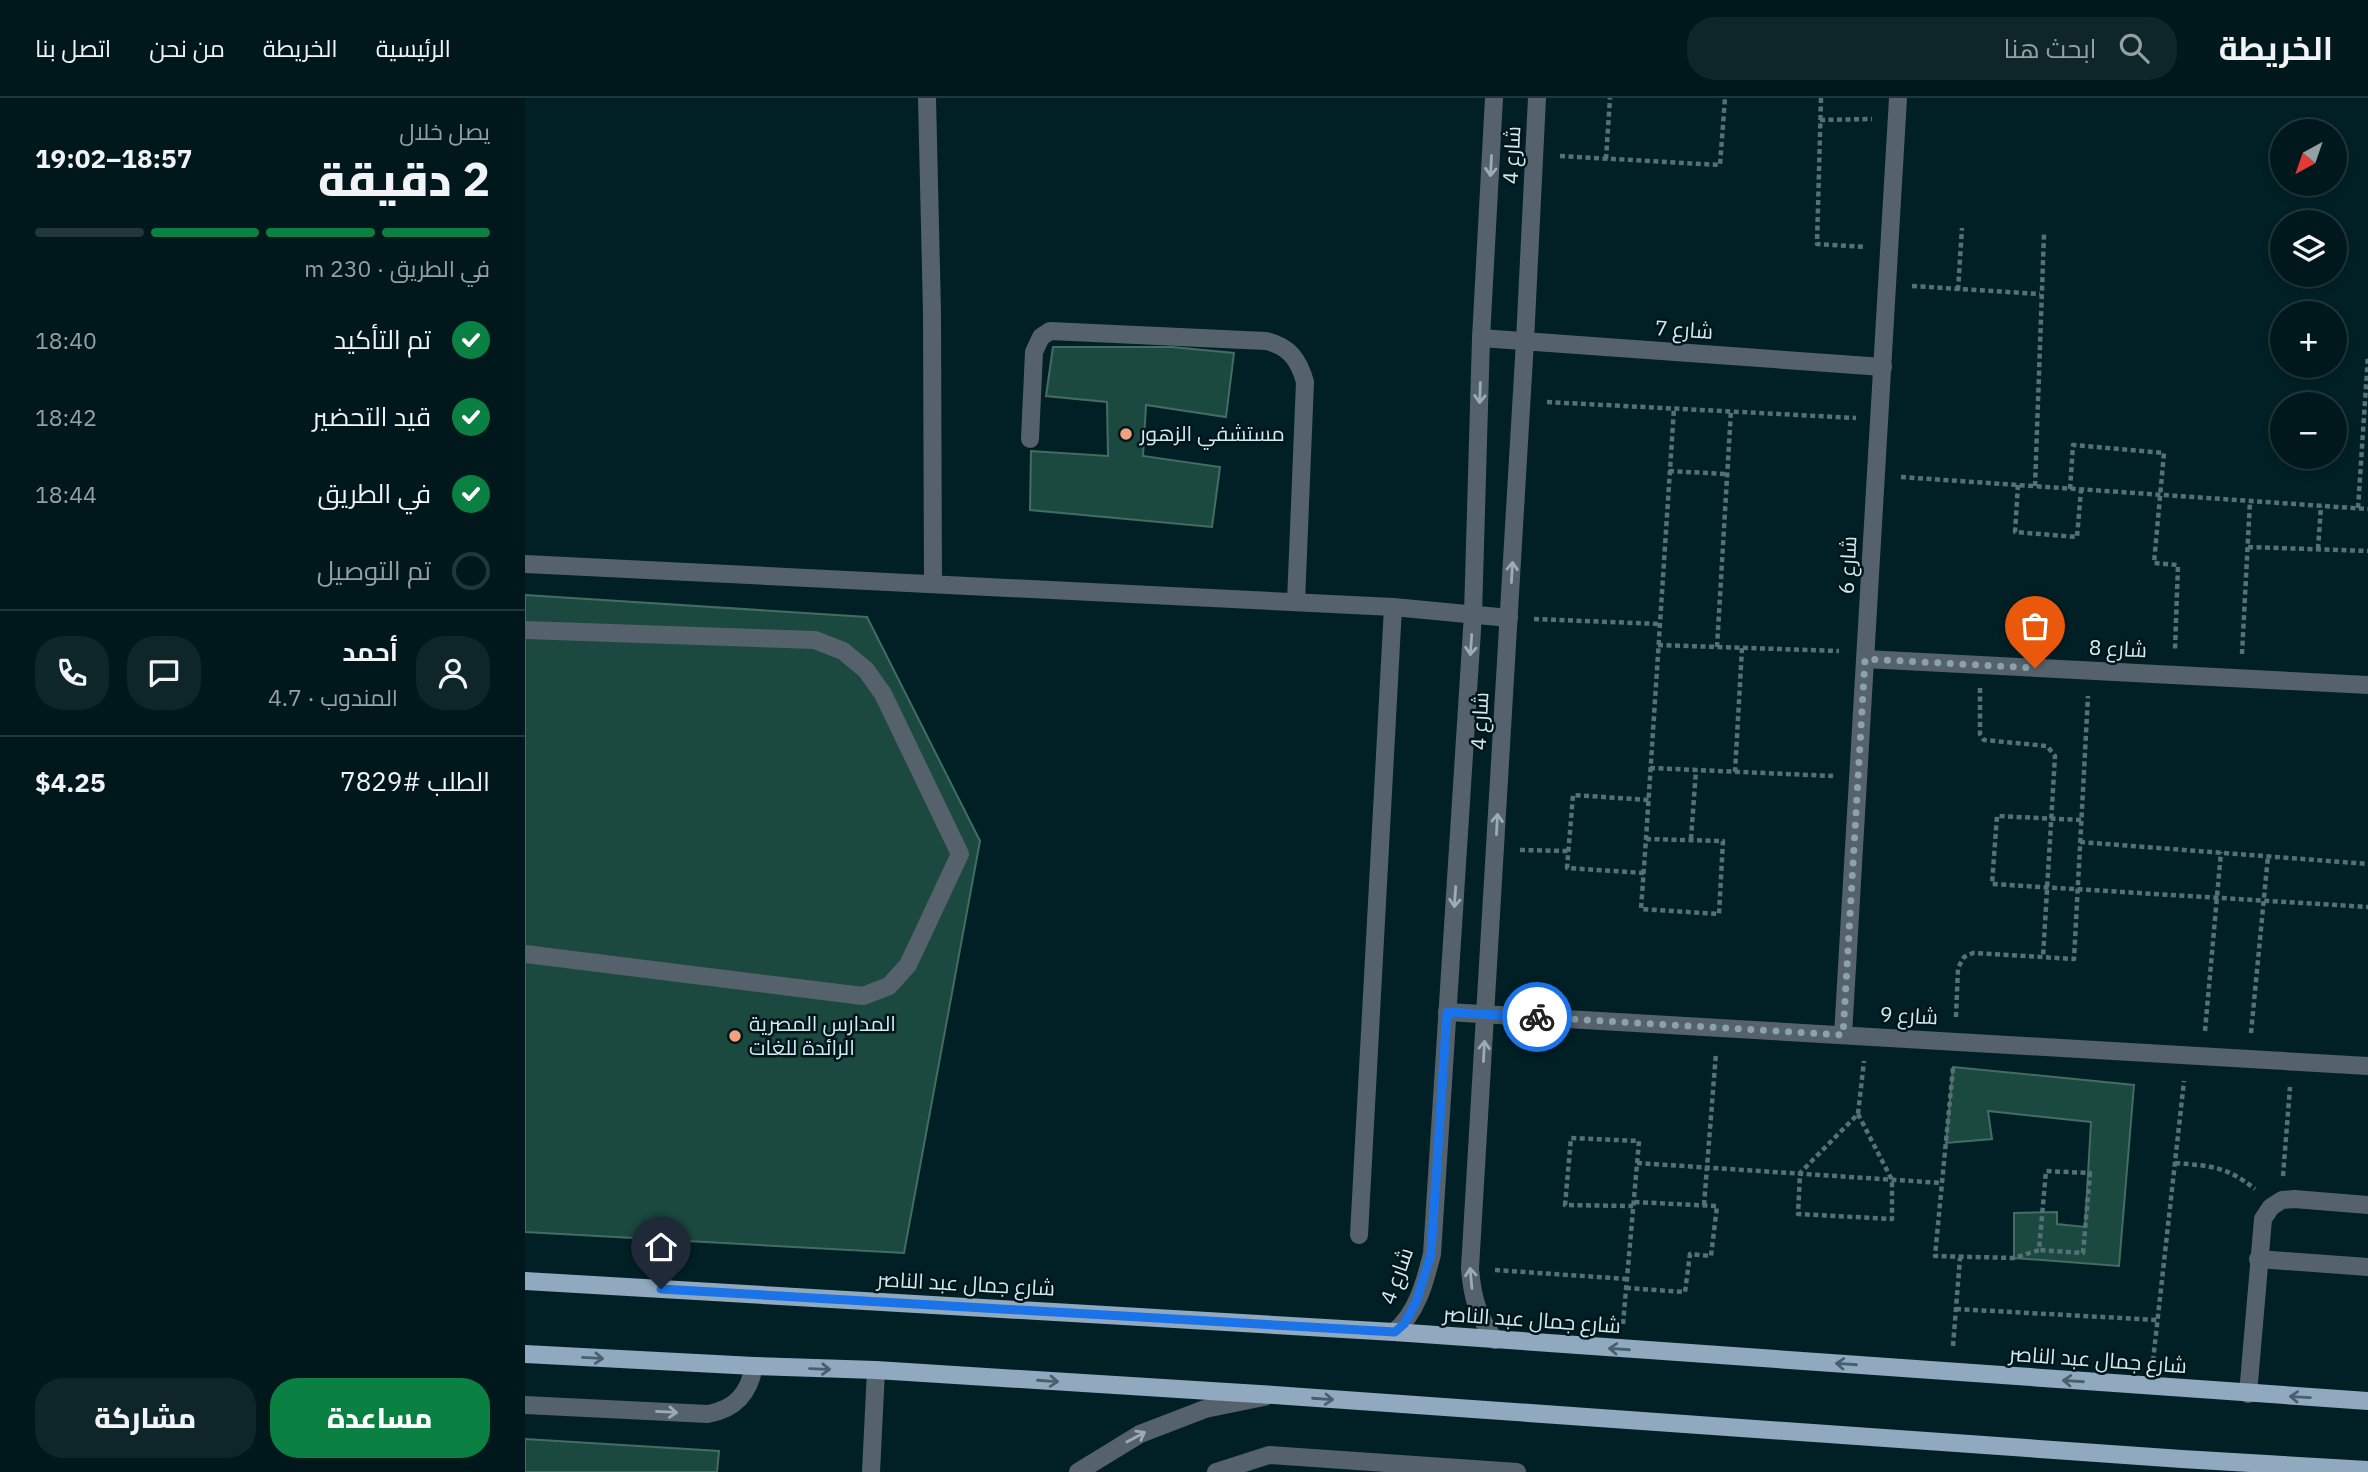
<!DOCTYPE html>
<html lang="ar">
<head>
<meta charset="utf-8">
<style>
  :root { --surface:#00181c; --page:#0e2529; --text:#f1f3f6; --muted:#95a0a3; --line:#22373b; --accent:#0b8043 }
  body { margin:0; font-family:"IBM Plex Sans",Cairo,sans-serif; background:var(--page); color:var(--text); direction:rtl; height:100vh; display:flex; flex-direction:column; font-size:26px; white-space:nowrap }
  * { box-sizing:border-box; margin:0 }
  p { font-size:23px; color:var(--muted) }
  .icon { flex:none; width:38px; height:38px; fill:none; stroke:currentColor; stroke-width:2; stroke-linecap:round; stroke-linejoin:round }
  .map { position:relative; flex:1; overflow:hidden; direction:ltr }
  .panel { display:flex; flex-direction:column; background:var(--surface); width:525px }
  .panel>* { flex:none }
  .needle { width:46px; rotate:220deg }
  .buttons { position:absolute; left:1745px; top:21px; display:grid; gap:14px }
  .buttons a { display:grid; place-items:center; width:77px; height:77px; border-radius:50%; background:var(--surface); box-shadow:0 4px 10px #0003,0 0 0 2px var(--line); font-size:35px }
  .pin { position:absolute; display:grid; place-items:center; width:60px; height:60px; color:#fff; margin:-72px -30px; border-radius:50% 50% 50% 0; rotate:-45deg; box-shadow:0 0 7px #0007 }
  .pin .icon { rotate:45deg }
  .courier { position:absolute; display:grid; place-items:center; width:70px; height:70px; margin:-35px; border:5px solid #1a73e8; border-radius:50%; background:#fff; color:#222; box-shadow:0 2px 9px #0007 }
  .summary em { font-style:normal; font-weight:800 }
  .summary div { display:flex; flex-direction:column-reverse }
  .summary { display:flex; align-items:center; justify-content:space-between; height:119px; padding:0 35px }
  h1 { font-size:46px; font-weight:800; line-height:52px }
  .bar { display:grid; grid-template-columns:repeat(4,1fr); gap:10px 7px; align-content:center; height:84px; padding:0 35px }
  .bar i { height:9px; border-radius:5px; background:var(--line) }
  .bar .selected { background:var(--accent) }
  .bar p { grid-column:span 4 }
  .line { display:flex; align-items:center; gap:18px; padding:0 35px; border-top:2px solid var(--line) }
  .line div { flex:1 }
  .round { display:grid; place-items:center; flex:none; width:74px; height:74px; border-radius:28px; background:var(--page) }
  ol { padding:0 35px; list-style:none }
  li { display:flex; align-items:center; gap:21px; height:77px }
  li p { margin-inline-start:auto }
  li .icon { padding:7px; border-radius:50%; background:var(--accent); color:#fff; stroke-width:4 }
  li:last-child { color:var(--muted) }
  li i { width:38px; height:38px; border:4px solid var(--line); border-radius:50% }
  .action { display:flex; gap:14px; margin-top:auto; padding:14px 35px }
  .action a { flex:1; height:80px; border-radius:28px; background:var(--accent); color:#fff; font-size:28px; font-weight:800; line-height:80px; text-align:center }
  .action a+a { background:var(--page); color:var(--text) }
  header { display:flex; align-items:center; gap:42px; box-sizing:border-box; height:98px; padding:0 35px; background:var(--surface); border-bottom:2px solid var(--line) }
  header strong { font-size:33px }
  nav { display:flex; gap:38px; margin-inline-start:auto; font-size:24px }
  .search { width:490px; height:63px; background:var(--page); display:flex; align-items:center; gap:18px; box-sizing:border-box; padding:0 24px; border-radius:28px; color:var(--muted); font-size:26px }
  main { display:flex; flex:1; min-height:0 }
  .map>svg:first-child { display:block }
</style>
</head>
<body>
<header>
<strong>الخريطة</strong>
<div class="search"><svg class="icon" aria-label="search" viewBox="0 0 24 24"><circle cx="10" cy="10" r="6"/><path d="M15 15l6 6"/></svg>ابحث هنا</div>
<nav><a>الرئيسية</a><a>الخريطة</a><a>من نحن</a><a>اتصل بنا</a></nav>
</header>
<main>
<div class="map">
<svg width="1843" height="1374" viewBox="0 0 1843 1374">
  <rect width="100%" height="100%" fill="#002026"/>
  <g fill="#1b483f" stroke="#436d63" stroke-width="2">
    <path d="M528,249h119l62,6 -8,64 -80,-12 -3,51 77,11 -8,60 -182,-17 1,-59 77,5 -1,-54 -61,-6z"/>
    <path d="M0,497l342,22 113,224 -76,412 -379,-21z"/>
    <path d="M1428,969l181,18 -15,181 -105,-8v-45l43,-1v12l28,3 6,-105 -103,-11 4,28 -46,4z"/>
    <path d="M0,1341l194,12 -2,21h-192z"/>
  </g>
  <g fill="none" stroke-linecap="round" stroke-linejoin="round">
    <g stroke="#557177" stroke-width="4.5" stroke-dasharray="5 3.5" stroke-linecap="butt">
      <path d="M1296,0l-4,146 49,3"/>
      <path d="M1295,22l52,-1"/>
      <path d="M1035,58l160,9 5,-67"/>
      <path d="M1081,61l4,-61"/>
      <path d="M1387,188l128,8"/>
      <path d="M1433,192l4,-62"/>
      <path d="M1022,304l309,16"/>
      <path d="M1144,373l58,3"/>
      <path d="M1376,379l467,32"/>
      <path d="M1493,387l-3,47 62,5 4,-47"/>
      <path d="M1510,388l9,-252"/>
      <path d="M1545,391l3,-44 91,8 -10,110 24,2 -3,84"/>
      <path d="M1833,410l10,-152"/>
      <path d="M1723,449l120,4"/>
      <path d="M1793,451l3,-43"/>
      <path d="M1009,521l126,5"/>
      <path d="M1133,547l181,6"/>
      <path d="M1192,549l14,-237"/>
      <path d="M1717,556l8,-153"/>
      <path d="M1455,590v46l4,6 63,6 8,10 -12,201"/>
      <path d="M1125,670l183,8"/>
      <path d="M1210,674l7,-124"/>
      <path d="M1556,722l-84,-4 -5,68 376,23"/>
      <path d="M1121,741l77,2 -4,73 -78,-5 5,-70 28,-431"/>
      <path d="M1166,741l5,-69"/>
      <path d="M1555,744l288,22"/>
      <path d="M995,752l48,1"/>
      <path d="M1119,775l-77,-5 6,-73 76,5"/>
      <path d="M1431,919l2,-49 6,-11 9,-4 101,6 14,-263"/>
      <path d="M1680,933l16,-179"/>
      <path d="M1726,935l17,-177"/>
      <path d="M1428,970l-18,188 79,2 25,-8 7,-79 44,2 -7,80 -44,-3"/>
      <path d="M1333,1016l34,66v39l-94,-5 2,-41 58,-59 6,-53"/>
      <path d="M1112,1065l305,20"/>
      <path d="M1650,1065c36,3 51,3 80,26"/>
      <path d="M1758,1078l7,-89"/>
      <path d="M1179,1107l12,-152"/>
      <path d="M970,1172l132,9"/>
      <path d="M1101,1190l59,4 5,-38 21,2 6,-50 -83,-4"/>
      <path d="M1431,1211l202,11"/>
      <path d="M1098,1226l16,-183 -68,-3 -6,67 68,1"/>
      <path d="M1428,1248l7,-88"/>
      <path d="M1628,1263l31,-280"/>
    </g>
    <g stroke="#55626c" stroke-width="18">
      <path d="M402,0l5,214 1,272"/>
      <path d="M956,240l402,29"/>
      <path d="M505,341l4,-87 7,-15 9,-6 216,10c23,5 33,19 39,41l-9,220"/>
      <path d="M0,466l868,43 116,11"/>
      <path d="M0,532l290,10 28,11 23,19 17,24 77,160 -52,111 -19,21 -26,10 -338,-42"/>
      <path d="M1340,561l503,26"/>
      <path d="M922,914l921,54"/>
      <path d="M1318,937l55,-937"/>
      <path d="M834,1137l34,-628"/>
      <path d="M1733,1161l110,8"/>
      <path d="M869,1234c23,-19 31,-50 38,-78l41,-640 8,-276 13,-240"/>
      <path d="M970,1242c-17,-23 -23,-43 -25,-72l55,-927 12,-243"/>
      <path d="M1723,1296l15,-175 8,-12 11,-7 12,-1 74,6"/>
      <path d="M0,1307l183,9c27,-5 41,-20 46,-48"/>
      <path d="M346,1374l5,-102"/>
      <path d="M553,1374l62,-38 65,-25 59,-12"/>
      <path d="M691,1374l53,-17 248,17"/>
    </g>
    <g stroke="#90a9bf" stroke-width="18">
      <path d="M0,1183l869,51 974,69"/>
      <path d="M0,1256l229,12 122,4 398,25 908,64 186,11"/>
    </g>
  </g>
  <defs><path id="oneway-shaft" d="M-6 0H5M1.5-3L5.5 0L1.5 3" fill="none" stroke-width="1.6" stroke-linecap="round" stroke-linejoin="round" transform="scale(1.75)"/></defs>
  <g stroke="#9aadb4">
    <use href="#oneway-shaft" transform="translate(966 68) rotate(93)"/>
    <use href="#oneway-shaft" transform="translate(955 295) rotate(92)"/>
    <use href="#oneway-shaft" transform="translate(987 474) rotate(-87)"/>
    <use href="#oneway-shaft" transform="translate(946 547) rotate(94)"/>
    <use href="#oneway-shaft" transform="translate(972 726) rotate(-87)"/>
    <use href="#oneway-shaft" transform="translate(930 799) rotate(94)"/>
    <use href="#oneway-shaft" transform="translate(959 953) rotate(-87)"/>
    <use href="#oneway-shaft" transform="translate(946 1180) rotate(-95)"/>
    <use href="#oneway-shaft" transform="translate(142 1314) rotate(3)"/>
    <use href="#oneway-shaft" transform="translate(611 1339) rotate(-28)"/>
  </g>
  <g stroke="#48606c">
    <use href="#oneway-shaft" transform="translate(1094 1251) rotate(-176)"/>
    <use href="#oneway-shaft" transform="translate(68 1260) rotate(3)"/>
    <use href="#oneway-shaft" transform="translate(1321 1266) rotate(-176)"/>
    <use href="#oneway-shaft" transform="translate(295 1271) rotate(2)"/>
    <use href="#oneway-shaft" transform="translate(523 1283) rotate(4)"/>
    <use href="#oneway-shaft" transform="translate(1548 1283) rotate(-176)"/>
    <use href="#oneway-shaft" transform="translate(1775 1299) rotate(-177)"/>
    <use href="#oneway-shaft" transform="translate(798 1301) rotate(4)"/>
  </g>
  <g fill="none" stroke-linecap="round" stroke-linejoin="round">
    <path stroke="#89a3a9" stroke-width="7" stroke-dasharray="0 12.6" d="M1012,919l306,18 22,-376 170,9"/>
    <path stroke="#1a73e8" stroke-width="9" d="M136,1191l734,43 9,-8 12,-22 15,-48 16,-242 90,5"/>
  </g>
  <g fill="#f1a17d" stroke="#01161a" stroke-width="2.5">
    <circle cx="601" cy="336" r="7"/>
    <circle cx="210" cy="938" r="7"/>
  </g>
  <g text-anchor="middle" stroke-width="5" stroke-linejoin="round" paint-order="stroke">
    <g font-size="21" fill="#d3eaef" stroke="#01161a">
      <text transform="translate(987 57) rotate(-87)" y="7">شارع 4</text>
      <text transform="translate(1159 232) rotate(4)" y="7">شارع 7</text>
      <text transform="translate(1323 467) rotate(-87)" y="7">شارع 6</text>
      <text transform="translate(1593 551) rotate(3)" y="7">شارع 8</text>
      <text transform="translate(955 623) rotate(-87)" y="7">شارع 4</text>
      <text transform="translate(1384 918) rotate(3)" y="7">شارع 9</text>
      <text transform="translate(872 1178) rotate(-70)" y="7">شارع 4</text>
      <text transform="translate(441 1186) rotate(3)" y="7">شارع جمال عبد الناصر</text>
      <text transform="translate(1007 1222) rotate(4)" y="7">شارع جمال عبد الناصر</text>
      <text transform="translate(1573 1262) rotate(4)" y="7">شارع جمال عبد الناصر</text>
    </g>
    <g font-size="21" fill="#d3eaef" stroke="#01161a" text-anchor="start">
      <text x="615" y="343">مستشفي الزهور</text>
      <text x="224" y="933">المدارس المصرية<tspan x="224" dy="24">الرائدة للغات</tspan></text>
    </g>
  </g>
</svg>
<div class="buttons">
<a><svg class="needle" viewBox="-14 -14 28 28"><path d="M0-13l5 13h-10z" fill="#e53935"/><path d="M0 13l5-13h-10z" fill="#95a0a3"/></svg></a>
<a><svg class="icon" aria-label="layers" viewBox="0 0 24 24"><path d="M12 4l9 5-9 5-9-5zM3 14l9 5 9-5"/></svg></a>
<a>+</a>
<a>−</a>
</div>
<div class="pin" style="left:1510px;top:570px;background:#ea580c"><svg class="icon" aria-label="bag" viewBox="0 0 24 24"><path d="M5 8h14l-1 12H6zM9 8a3 3 0 0 1 6 0"/></svg></div>
<div class="pin" style="left:136px;top:1191px;background:#1f2937"><svg class="icon" aria-label="home" viewBox="0 0 24 24"><path d="M3 11l9-7 9 7M6 9v11h12V9"/></svg></div>
<div class="courier" style="left:1012px;top:919px"><svg class="icon" aria-label="bike" viewBox="0 0 24 24"><circle cx="6" cy="16" r="4"/><circle cx="18" cy="16" r="4"/><path d="M6 16l4-8h5l3 8M10 8l3 8H6M13 5h3"/></svg></div>
</div>
<section class="panel">
<div class="summary"><div><h1>2 دقيقة</h1><p>يصل خلال</p></div><em>18:57–19:02</em></div>
<div class="bar"><i class="selected"></i><i class="selected"></i><i class="selected"></i><i></i><p>في الطريق · 230 m</p></div>
<ol>
<li><svg class="icon" aria-label="check" viewBox="0 0 24 24"><path d="M5 12l5 5 9-10"/></svg>تم التأكيد<p>18:40</p></li>
<li><svg class="icon" aria-label="check" viewBox="0 0 24 24"><path d="M5 12l5 5 9-10"/></svg>قيد التحضير<p>18:42</p></li>
<li><svg class="icon" aria-label="check" viewBox="0 0 24 24"><path d="M5 12l5 5 9-10"/></svg>في الطريق<p>18:44</p></li>
<li><i></i>تم التوصيل</li>
</ol>
<div class="line" style="height:126px"><a class="round"><svg class="icon" aria-label="person" viewBox="0 0 24 24"><circle cx="12" cy="8" r="4"/><path d="M4 21q1-7 8-7t8 7"/></svg></a><div><b>أحمد</b><p>المندوب · 4.7</p></div><a class="round"><svg class="icon" aria-label="chat" viewBox="0 0 24 24"><path d="M4 5h16v11H9l-5 4z"/></svg></a><a class="round"><svg class="icon" aria-label="phone" viewBox="0 0 24 24"><path d="M5 4h4l2 5-3 2q2 4 5 5l2-3 5 2v4C11 20 4 13 5 4z"/></svg></a></div>
<div class="line" style="height:91px"><div>الطلب #7829</div><b>$4.25</b></div>
<div class="action"><a>مساعدة</a><a>مشاركة</a></div>
</section>
</main>
</body>
</html>
